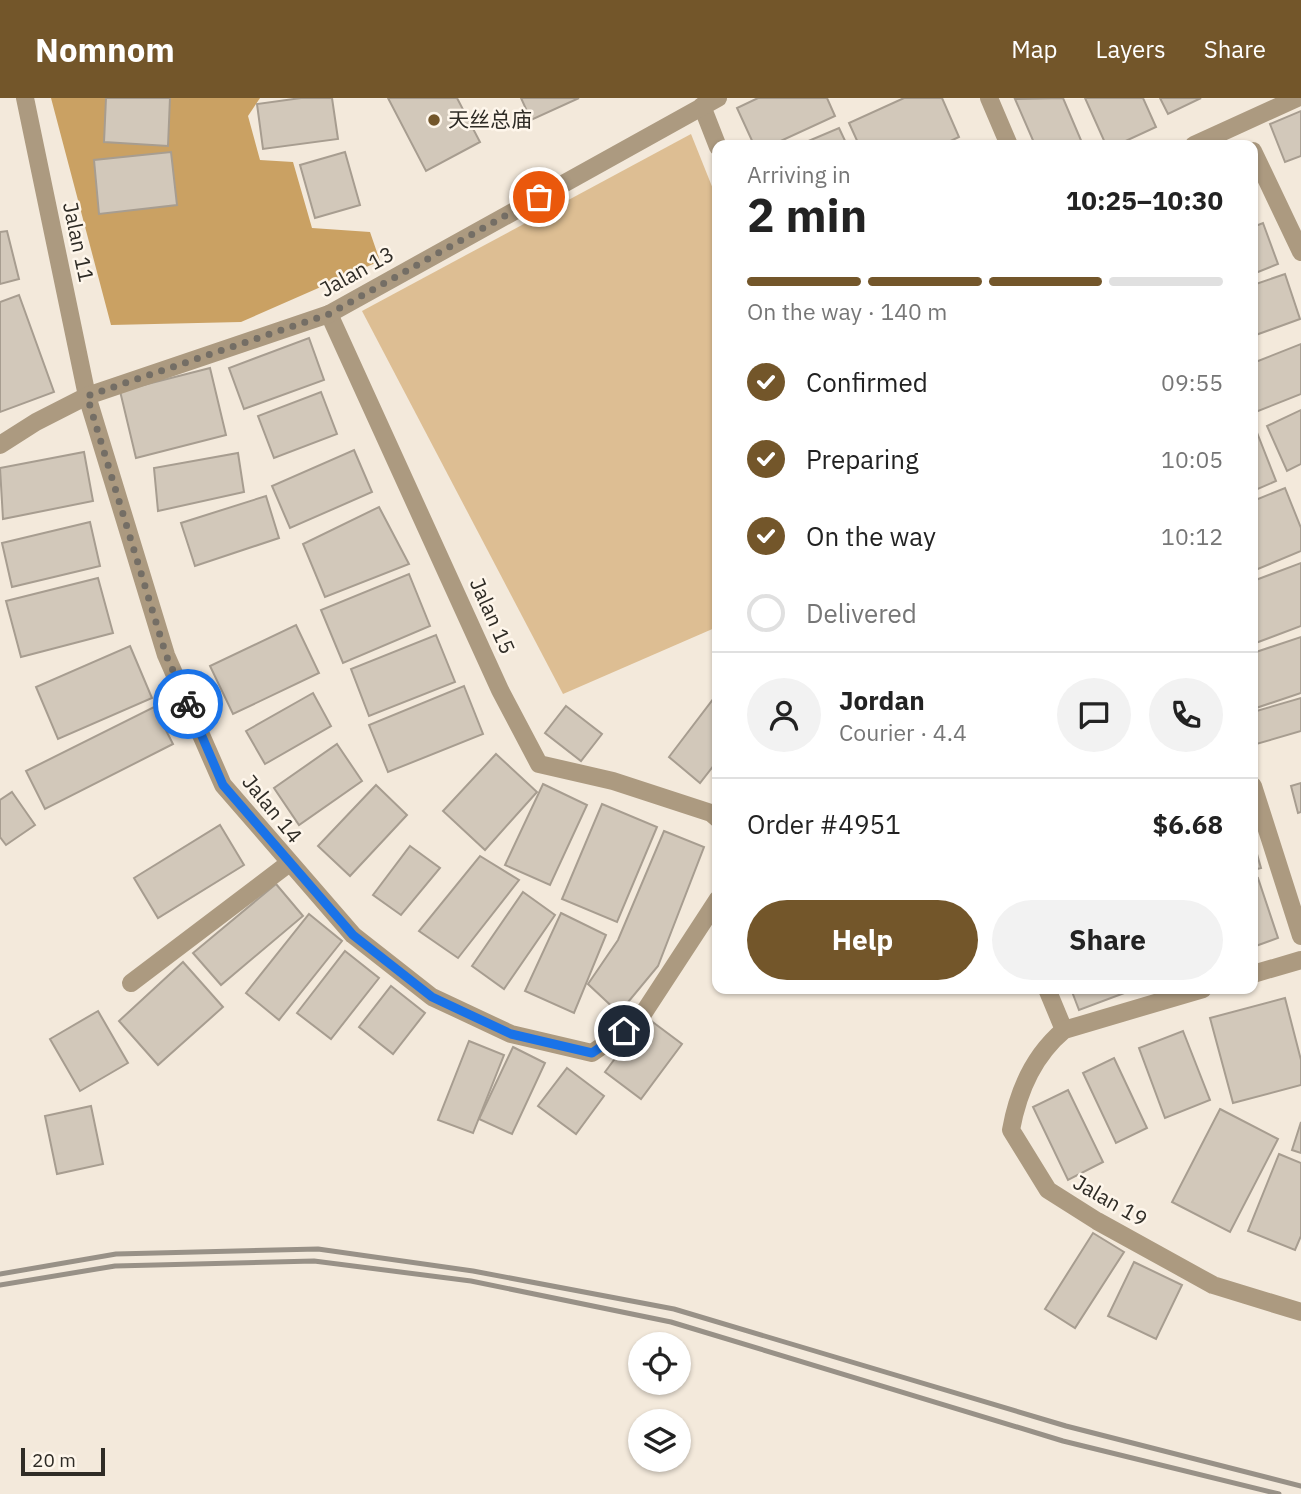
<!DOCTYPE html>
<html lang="en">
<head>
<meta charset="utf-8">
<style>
  :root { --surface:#fff; --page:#f2f2f2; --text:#222; --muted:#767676; --line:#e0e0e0; --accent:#73562a }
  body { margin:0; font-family:"IBM Plex Sans","Noto Sans SC",sans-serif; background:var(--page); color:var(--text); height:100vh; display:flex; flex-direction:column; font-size:26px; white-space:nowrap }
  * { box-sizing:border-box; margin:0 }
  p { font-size:23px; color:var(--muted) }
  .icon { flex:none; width:38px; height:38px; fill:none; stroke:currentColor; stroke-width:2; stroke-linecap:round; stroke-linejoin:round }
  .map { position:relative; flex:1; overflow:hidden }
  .side { position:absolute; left:712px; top:42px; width:546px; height:854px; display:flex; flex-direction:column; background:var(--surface); border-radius:14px; box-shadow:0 2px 5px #0004 }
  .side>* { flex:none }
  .fabs { position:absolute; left:628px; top:1234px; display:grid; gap:14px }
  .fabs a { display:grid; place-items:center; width:63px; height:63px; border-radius:50%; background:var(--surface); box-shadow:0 2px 5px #0004; font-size:35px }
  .scale { position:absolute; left:21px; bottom:18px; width:84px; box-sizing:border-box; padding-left:7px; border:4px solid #2f2c26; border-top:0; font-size:19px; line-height:24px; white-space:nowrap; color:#2f2c26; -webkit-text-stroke:5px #fef6eb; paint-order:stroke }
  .pin { position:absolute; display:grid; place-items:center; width:60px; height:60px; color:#fff; margin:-30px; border:4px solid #fff; border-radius:50%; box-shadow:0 2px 7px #0007 }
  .courier { position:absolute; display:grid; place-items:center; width:70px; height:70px; margin:-35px; border:5px solid #1a73e8; border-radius:50%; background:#fff; color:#222; box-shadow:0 2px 9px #0007 }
  .summary em { font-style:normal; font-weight:700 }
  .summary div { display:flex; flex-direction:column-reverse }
  .summary { display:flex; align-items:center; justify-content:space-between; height:119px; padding:0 35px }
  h1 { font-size:46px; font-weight:700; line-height:52px }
  .bar { display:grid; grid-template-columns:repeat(4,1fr); gap:10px 7px; align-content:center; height:84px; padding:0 35px }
  .bar i { height:9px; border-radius:5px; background:var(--line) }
  .bar .active { background:var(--accent) }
  .bar p { grid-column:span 4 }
  .line { display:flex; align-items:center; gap:18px; padding:0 35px; border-top:2px solid var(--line) }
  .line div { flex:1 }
  .round { display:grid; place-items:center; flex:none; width:74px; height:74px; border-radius:37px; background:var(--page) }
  ol { padding:0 35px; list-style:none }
  li { display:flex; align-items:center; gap:21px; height:77px }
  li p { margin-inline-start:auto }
  li .icon { padding:7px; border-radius:50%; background:var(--accent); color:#fff; stroke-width:4 }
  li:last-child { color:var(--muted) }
  li i { width:38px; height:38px; border:4px solid var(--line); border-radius:50% }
  .button { display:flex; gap:14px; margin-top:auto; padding:14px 35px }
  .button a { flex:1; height:80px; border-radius:42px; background:var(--accent); color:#fff; font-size:28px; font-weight:700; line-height:80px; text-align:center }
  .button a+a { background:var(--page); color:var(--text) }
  header { display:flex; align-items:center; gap:42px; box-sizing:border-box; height:98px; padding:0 35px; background:var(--accent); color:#fff }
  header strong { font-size:33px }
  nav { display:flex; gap:38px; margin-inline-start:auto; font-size:24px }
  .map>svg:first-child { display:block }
</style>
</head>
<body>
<header>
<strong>Nomnom</strong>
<nav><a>Map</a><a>Layers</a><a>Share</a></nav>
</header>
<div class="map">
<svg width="1301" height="1396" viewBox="0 0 1301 1396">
  <rect width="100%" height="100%" fill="#f3e9db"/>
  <path fill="#ddbe93" d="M691,36l26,65v428l-154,67 -201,-383z"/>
  <path fill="#caa163" d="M51,0h209l-12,18 12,44 33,2 19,66 58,4 10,29 -139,61 -130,3z"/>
  <g fill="#d2c8ba" stroke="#a79d90" stroke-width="2">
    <path d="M106,0h64l-2,48 -64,-4z"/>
    <path d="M301,0h31l6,41 -75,10 -6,-45z"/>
    <path d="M388,0h69l23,44 -54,29z"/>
    <path d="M521,0h58l-48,22z"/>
    <path d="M758,0h69l8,18 -63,29h-18l-17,-37z"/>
    <path d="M904,0h38l17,39 -17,8h-83l-10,-22z"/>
    <path d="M1063,0l20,47h-48l-20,-46z"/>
    <path d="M1085,0h58l13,29 -39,18h-11z"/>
    <path d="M1160,0h41l-33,16z"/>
    <path d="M1301,13v45l-16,6 -15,-38z"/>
    <path d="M839,30l8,17h-48z"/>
    <path d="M171,54l6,53 -78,9 -5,-54z"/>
    <path d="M345,54l15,53 -45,13 -15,-53z"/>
    <path d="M1263,125l15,41 -25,10v-47z"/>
    <path d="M7,133l12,48 -19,5v-52z"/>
    <path d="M1285,176l15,45 -47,17v-51z"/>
    <path d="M19,197l35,97 -54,20v-110z"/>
    <path d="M309,240l15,42 -80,29 -15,-41z"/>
    <path d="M1301,246v50l-48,19v-50z"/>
    <path d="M210,270l16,67 -90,23 -16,-67z"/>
    <path d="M321,294l16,42 -63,24 -16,-42z"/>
    <path d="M1301,312v54l-14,7 -20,-45z"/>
    <path d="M1256,332l20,51 -23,10v-60z"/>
    <path d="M354,352l18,42 -82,36 -18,-42z"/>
    <path d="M84,354l9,49 -90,18 -3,-51z"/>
    <path d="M238,355l6,39 -86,19 -4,-43z"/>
    <path d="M1285,390l16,40v23l-48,20v-70z"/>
    <path d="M266,398l13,42 -84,28 -14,-43z"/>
    <path d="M379,409l30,57 -84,33 -22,-53z"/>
    <path d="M90,424l10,44 -88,21 -10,-44z"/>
    <path d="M1301,465v63l-48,18v-63z"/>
    <path d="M409,476l21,52 -87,37 -22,-53z"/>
    <path d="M98,480l15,55 -92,24 -15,-56z"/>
    <path d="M296,527l23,48 -86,41 -23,-48z"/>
    <path d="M436,537l19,47 -86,34 -18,-47z"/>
    <path d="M1301,539v56l-48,16v-56z"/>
    <path d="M130,548l22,52 -94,41 -22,-52z"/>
    <path d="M464,588l19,48 -95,38 -19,-47z"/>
    <path d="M313,595l18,33 -66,38 -19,-33z"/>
    <path d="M714,600l4,3v59l-18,23 -31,-26z"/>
    <path d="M1301,600v33l-48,14v-33z"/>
    <path d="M566,608l36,28 -21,27 -36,-28z"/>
    <path d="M154,609l19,37 -128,65 -19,-38z"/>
    <path d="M337,646l25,37 -63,44 -25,-37z"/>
    <path d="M496,656l41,38 -52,58 -42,-39z"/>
    <path d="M1301,685v29l-3,1 -7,-27z"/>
    <path d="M543,686l44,21 -37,80 -45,-20z"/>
    <path d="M376,687l31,30 -57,61 -32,-30z"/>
    <path d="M12,694l23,33 -29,20 -6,-8v-37z"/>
    <path d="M602,706l55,23 -40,95 -55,-23z"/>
    <path d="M220,727l24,40 -86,53 -24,-40z"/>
    <path d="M664,733l40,16 -46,119 -39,47 -31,-29 30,-44z"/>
    <path d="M1253,742l8,28 -8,2z"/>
    <path d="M410,748l30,22 -39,47 -28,-20z"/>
    <path d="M480,758l39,24 -61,78 -39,-27z"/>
    <path d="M1258,780l20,60 -25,9v-67z"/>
    <path d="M276,786l27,32 -82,69 -28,-32z"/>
    <path d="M523,794l32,23 -51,74 -32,-23z"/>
    <path d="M561,815l45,22 -32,78 -49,-22z"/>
    <path d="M309,816l33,27 -63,79 -33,-27z"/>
    <path d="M345,853l34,27 -48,61 -34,-26z"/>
    <path d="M183,864l40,45 -65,58 -39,-44z"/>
    <path d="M391,888l34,27 -32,41 -34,-27z"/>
    <path d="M1071,891h64l-56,21z"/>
    <path d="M1285,900l16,62v25l-68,18 -23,-85z"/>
    <path d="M98,913l30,52 -48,28 -30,-52z"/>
    <path d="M646,919l36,27 -41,55 -36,-27z"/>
    <path d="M1183,933l27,69 -45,18 -26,-70z"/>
    <path d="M469,943l35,14 -31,78 -35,-13z"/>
    <path d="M513,949l32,16 -33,71 -33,-15z"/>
    <path d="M1114,960l33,70 -31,15 -33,-70z"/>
    <path d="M567,970l37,28 -28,38 -38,-28z"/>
    <path d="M1068,992l35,72 -35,18 -35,-73z"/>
    <path d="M91,1008l12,58 -46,10 -12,-58z"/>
    <path d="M1220,1011l58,30 -48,93 -58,-30z"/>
    <path d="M1301,1024v31l-9,-3z"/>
    <path d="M1279,1056l22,9v73l-6,14 -47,-19z"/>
    <path d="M1093,1135l31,19 -49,76 -30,-19z"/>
    <path d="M1134,1164l48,23 -26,54 -48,-23z"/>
  </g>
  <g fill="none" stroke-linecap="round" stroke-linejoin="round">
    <g stroke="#ac9a80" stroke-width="18">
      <path d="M989,0l20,47"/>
      <path d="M702,8l16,41"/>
      <path d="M1194,47l103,-47"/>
      <path d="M1253,53l48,101"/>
      <path d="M329,216l171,376 39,74 74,17 98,32 7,6"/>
      <path d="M87,298l79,259 57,130 130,150 79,62 79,37 81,19 47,-33 79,-121"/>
      <path d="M1253,688l48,150"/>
      <path d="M1253,876l48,-14"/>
      <path d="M131,885l157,-119"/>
      <path d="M1047,891l17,41"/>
      <path d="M1203,891l-139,41c-31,26 -46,61 -53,100l37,60 49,31 116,64 88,27"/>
    </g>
    <g stroke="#ac9a80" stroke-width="18">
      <path d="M25,0l62,298"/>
      <path d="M0,347l36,-23 51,-26 242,-82 389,-216"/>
    </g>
    <g stroke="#989187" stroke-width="5">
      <path d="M0,1176l116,-20 202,-5 155,22 201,38 392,117 235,60"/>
      <path d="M0,1187l115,-19 199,-5 157,20 200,41 392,119 216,53"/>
    </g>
  </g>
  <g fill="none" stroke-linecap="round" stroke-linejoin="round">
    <path stroke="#746e65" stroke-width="7" stroke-dasharray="0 12.6" d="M188,606l-22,-49 -79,-259 242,-82 210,-117"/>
    <path stroke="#1a73e8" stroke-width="9" d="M188,606l35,81 130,150 79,62 79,37 81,19 32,-22"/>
  </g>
  <circle fill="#73562a" stroke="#fef6eb" stroke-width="2.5" cx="434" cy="22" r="7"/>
  <g text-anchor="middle" stroke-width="5" stroke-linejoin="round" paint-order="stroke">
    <g font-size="21" fill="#2f2c26" stroke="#fef6eb" text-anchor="start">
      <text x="448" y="29">天丝总庙</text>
    </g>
    <g font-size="21" fill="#2f2c26" stroke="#fef6eb">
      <text transform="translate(78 144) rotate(78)" y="7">Jalan 11</text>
      <text transform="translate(357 174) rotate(-29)" y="7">Jalan 13</text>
      <text transform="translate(492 518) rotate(66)" y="7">Jalan 15</text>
      <text transform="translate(272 711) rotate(51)" y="7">Jalan 14</text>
      <text transform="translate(1110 1103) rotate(30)" y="7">Jalan 19</text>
    </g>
  </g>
</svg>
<div class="fabs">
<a><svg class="icon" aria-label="locate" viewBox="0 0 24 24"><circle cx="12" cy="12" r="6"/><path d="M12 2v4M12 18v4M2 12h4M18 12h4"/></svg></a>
<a><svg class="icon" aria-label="layers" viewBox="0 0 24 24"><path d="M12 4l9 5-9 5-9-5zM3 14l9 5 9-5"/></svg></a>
</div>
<div class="scale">20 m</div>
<div class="pin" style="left:539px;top:99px;background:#ea580c"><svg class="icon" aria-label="bag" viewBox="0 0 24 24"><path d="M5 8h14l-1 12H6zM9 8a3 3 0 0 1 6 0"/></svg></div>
<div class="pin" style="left:624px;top:933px;background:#1f2937"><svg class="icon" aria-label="home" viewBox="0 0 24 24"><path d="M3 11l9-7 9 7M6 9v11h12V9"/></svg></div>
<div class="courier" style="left:188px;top:606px"><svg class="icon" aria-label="bike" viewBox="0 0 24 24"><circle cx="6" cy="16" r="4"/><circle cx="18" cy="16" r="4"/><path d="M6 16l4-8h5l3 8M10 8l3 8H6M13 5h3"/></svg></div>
<section class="side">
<div class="summary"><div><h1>2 min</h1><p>Arriving in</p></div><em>10:25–10:30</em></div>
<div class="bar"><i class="active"></i><i class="active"></i><i class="active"></i><i></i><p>On the way · 140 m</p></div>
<ol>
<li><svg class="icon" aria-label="check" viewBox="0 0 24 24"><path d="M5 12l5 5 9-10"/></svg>Confirmed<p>09:55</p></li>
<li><svg class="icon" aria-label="check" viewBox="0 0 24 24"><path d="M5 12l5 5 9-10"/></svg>Preparing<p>10:05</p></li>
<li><svg class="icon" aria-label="check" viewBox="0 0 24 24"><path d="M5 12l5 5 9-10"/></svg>On the way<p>10:12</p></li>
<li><i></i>Delivered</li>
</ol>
<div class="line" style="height:126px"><a class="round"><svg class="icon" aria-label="person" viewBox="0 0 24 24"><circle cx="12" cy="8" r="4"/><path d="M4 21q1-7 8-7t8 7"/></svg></a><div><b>Jordan</b><p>Courier · 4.4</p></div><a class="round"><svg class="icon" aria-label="chat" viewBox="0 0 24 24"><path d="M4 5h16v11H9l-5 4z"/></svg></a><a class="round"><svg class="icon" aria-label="phone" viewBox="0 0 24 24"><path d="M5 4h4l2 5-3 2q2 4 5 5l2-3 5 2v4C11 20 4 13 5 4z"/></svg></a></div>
<div class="line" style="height:91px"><div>Order #4951</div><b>$6.68</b></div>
<div class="button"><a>Help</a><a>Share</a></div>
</section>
</div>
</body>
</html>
